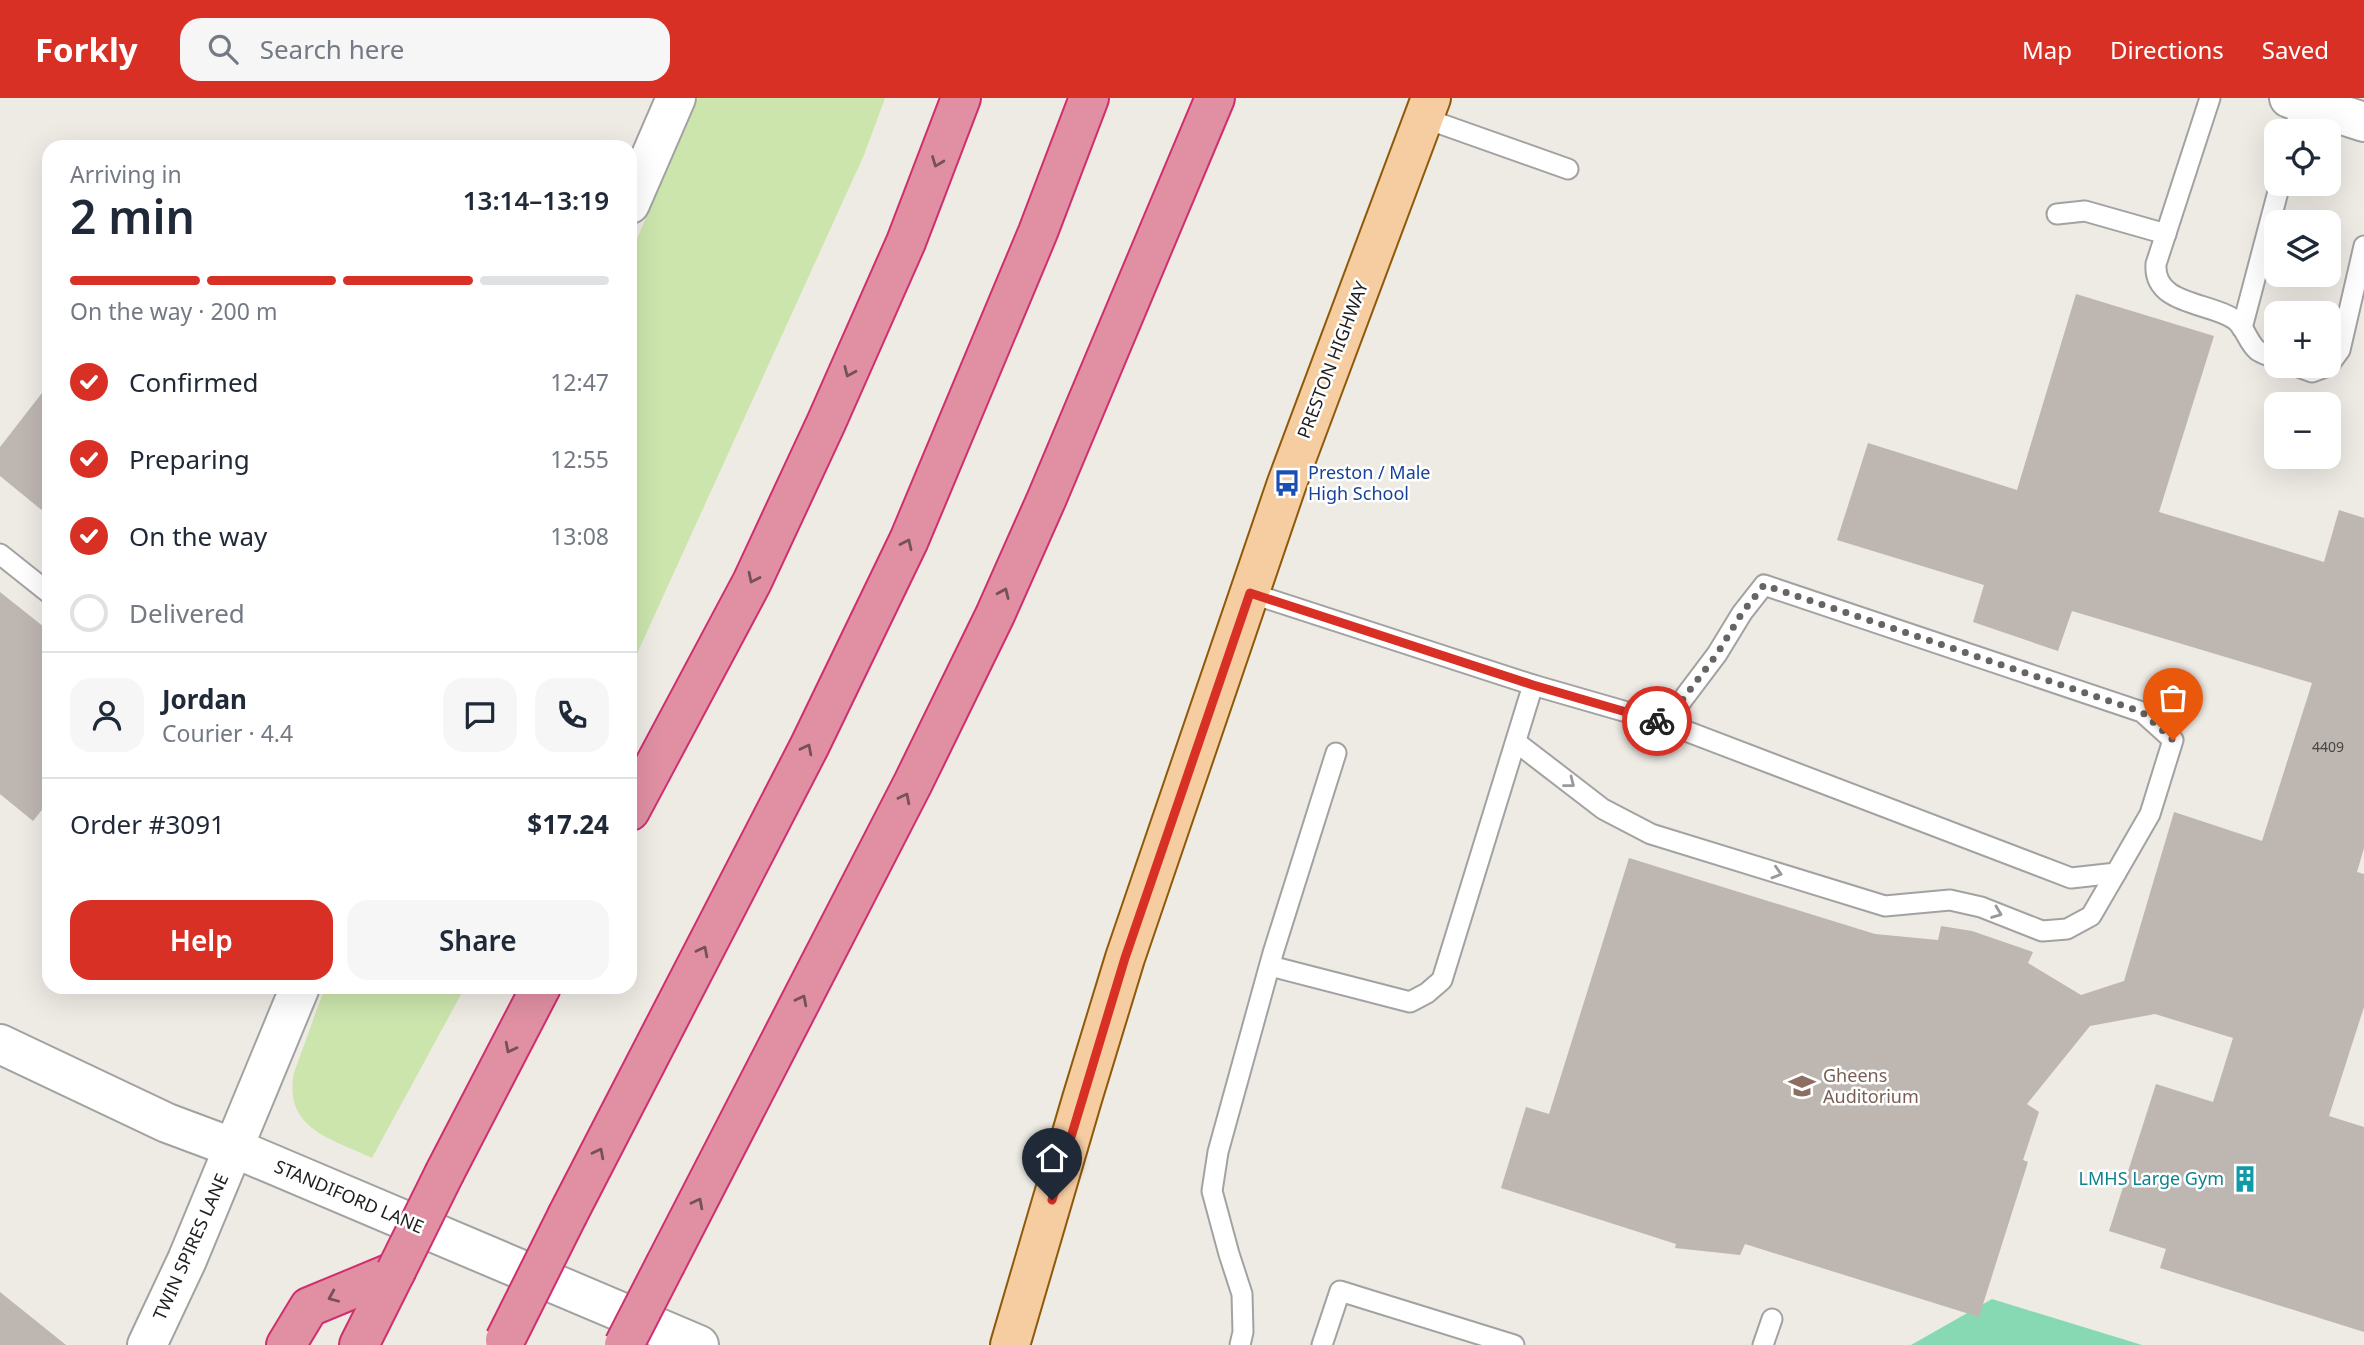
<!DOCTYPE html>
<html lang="en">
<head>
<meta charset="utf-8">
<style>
  :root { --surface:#fff; --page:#f6f6f7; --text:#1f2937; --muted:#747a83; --line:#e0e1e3; --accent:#d93025 }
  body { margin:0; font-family:"Noto Sans",sans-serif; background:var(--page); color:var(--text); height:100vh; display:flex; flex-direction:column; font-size:26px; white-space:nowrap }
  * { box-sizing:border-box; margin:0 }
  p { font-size:23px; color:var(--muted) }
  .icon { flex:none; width:38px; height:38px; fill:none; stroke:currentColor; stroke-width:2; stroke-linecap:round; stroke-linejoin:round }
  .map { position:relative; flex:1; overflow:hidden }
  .sheet { position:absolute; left:42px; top:42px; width:595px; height:854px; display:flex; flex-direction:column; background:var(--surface); border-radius:21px; box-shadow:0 7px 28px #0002 }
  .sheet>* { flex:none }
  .tools { position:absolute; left:2264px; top:21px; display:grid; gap:14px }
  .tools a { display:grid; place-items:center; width:77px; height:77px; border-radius:14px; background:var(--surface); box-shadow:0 7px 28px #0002; font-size:35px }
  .pin { position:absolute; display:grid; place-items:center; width:60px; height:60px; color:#fff; margin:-72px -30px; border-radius:50% 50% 50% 0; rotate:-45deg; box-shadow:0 0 7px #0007 }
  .pin .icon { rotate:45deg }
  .courier { position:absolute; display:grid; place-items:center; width:70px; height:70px; margin:-35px; border:5px solid #d93025; border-radius:50%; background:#fff; color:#222; box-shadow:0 2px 9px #0007 }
  .summary em { font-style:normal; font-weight:600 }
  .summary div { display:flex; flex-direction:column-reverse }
  .summary { display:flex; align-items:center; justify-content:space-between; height:119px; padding:0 28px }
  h1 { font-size:46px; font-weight:600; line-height:52px }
  .bar { display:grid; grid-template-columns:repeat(4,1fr); gap:10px 7px; align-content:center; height:84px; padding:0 28px }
  .bar i { height:9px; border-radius:5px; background:var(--line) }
  .bar .current { background:var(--accent) }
  .bar p { grid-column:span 4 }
  .line { display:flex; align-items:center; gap:18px; padding:0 28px; border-top:2px solid var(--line) }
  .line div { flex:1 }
  .round { display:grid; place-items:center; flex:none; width:74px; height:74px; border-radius:21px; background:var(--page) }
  ol { padding:0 28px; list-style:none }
  li { display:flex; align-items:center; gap:21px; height:77px }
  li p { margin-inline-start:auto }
  li .icon { padding:7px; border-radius:50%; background:var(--accent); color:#fff; stroke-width:4 }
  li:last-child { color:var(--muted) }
  li i { width:38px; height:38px; border:4px solid var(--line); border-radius:50% }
  .button { display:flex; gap:14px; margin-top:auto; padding:14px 28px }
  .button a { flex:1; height:80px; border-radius:21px; background:var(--accent); color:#fff; font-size:28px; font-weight:600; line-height:80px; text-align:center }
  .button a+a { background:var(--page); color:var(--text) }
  header { display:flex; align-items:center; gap:42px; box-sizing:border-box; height:98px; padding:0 35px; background:var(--accent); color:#fff }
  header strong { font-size:33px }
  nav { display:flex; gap:38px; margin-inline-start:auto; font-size:24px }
  .search { width:490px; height:63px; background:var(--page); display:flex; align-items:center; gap:18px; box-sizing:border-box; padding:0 24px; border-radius:21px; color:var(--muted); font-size:26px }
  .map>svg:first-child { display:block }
</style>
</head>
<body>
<header>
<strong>Forkly</strong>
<div class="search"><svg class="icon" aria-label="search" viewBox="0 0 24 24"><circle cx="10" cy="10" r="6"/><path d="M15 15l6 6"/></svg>Search here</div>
<nav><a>Map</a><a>Directions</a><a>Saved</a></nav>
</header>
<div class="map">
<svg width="2364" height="1247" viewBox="0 0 2364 1247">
  <rect width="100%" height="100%" fill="#eeeae4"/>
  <g fill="#cce5ad">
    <path d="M698,0h187l-21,57 -234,514v-414z"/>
    <path d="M325,889h140l-93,171c-40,-19 -89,-29 -78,-85z"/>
  </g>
  <path fill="#87d9b4" d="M1992,1201l150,46h-231z"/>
  <g fill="#beb6b1">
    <path d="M2076,196l138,42 -55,176 165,50 15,-52 25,8v330l-7,24 7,2v133l-35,109 35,11v205l-204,-64 6,-19 -57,-18 47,-147 57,18 20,-64 -78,-24 -65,12 -63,78 12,8 -16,48 5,2 -49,155 -234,-73 -5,11 -65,-7 1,-4 -175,-56 25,-81 23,7 80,-256 246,76 63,6 3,-14 31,5 61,21 -5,11 53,32 43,-14 50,-169 88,29 50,-158 -240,-72 -14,40 -85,-29 11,-37 -147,-45 31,-97 149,47z"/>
    <path d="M49,286v132l-49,-40v-29z"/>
    <path d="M0,494l49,39v170l-16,20 -33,-27z"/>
    <path d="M0,1194l66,53h-66z"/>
  </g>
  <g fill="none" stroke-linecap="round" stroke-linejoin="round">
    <defs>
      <g id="service">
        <path d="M2210,0l-54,166c-3,41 53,38 78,55 11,7 13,22 23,31 5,4 13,6 20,9"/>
        <path d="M1424,20l144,51"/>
        <path d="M2294,33l8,-29"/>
        <path d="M2057,116l28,-3 81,23"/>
        <path d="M2242,230l38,-144"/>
        <path d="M2329,267l11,-15 24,-104"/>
        <path d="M2296,268l16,6 16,-6"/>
        <path d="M0,456l49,39"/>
        <path d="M1250,495l283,92 -91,295 -15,13 -17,9 -140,-36"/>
        <path d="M1533,587l132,38 52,-69 25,-41 22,-28 378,127 31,28 -23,74 -34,59 -45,5 -406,-155"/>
        <path d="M1516,644l87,67 48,25 234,72 65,-6 31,7 61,24 25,-2 24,-13 25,-43"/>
        <path d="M1240,1247l3,-13 -1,-38 -13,-40 -17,-63 6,-39 55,-199 63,-200"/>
        <path d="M1322,1247l18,-54 174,54"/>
        <path d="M1763,1247l9,-26"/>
      </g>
      <g id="minor">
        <path d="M2289,0l75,24"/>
        <path d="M630,106l46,-106"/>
        <path d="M0,946l167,79 67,25 465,197"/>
        <path d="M147,1247l40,-85 113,-273"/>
      </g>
      <path id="primary" d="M1010,1247l72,-246 43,-141 162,-475 144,-385"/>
      <g id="motorway">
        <path d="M630,713l122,-229 74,-159 80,-181 55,-144"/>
        <path d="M445,1074l96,-185"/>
        <path d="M568,1116l241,-467 100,-207 129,-308 51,-134"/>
        <path d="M666,1165l247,-480 82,-168 52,-117 168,-400"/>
        <path d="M286,1247l23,-38 87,-36"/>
        <path d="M359,1247l37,-74"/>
      </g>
    </defs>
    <use href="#service" stroke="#a2a2a2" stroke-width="23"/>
    <use href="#minor" stroke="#a2a2a2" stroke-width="42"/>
    <use href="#primary" stroke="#8e5a09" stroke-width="42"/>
    <use href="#motorway" stroke="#cf2f6f" stroke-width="42"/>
    <use href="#service" stroke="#fff" stroke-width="19"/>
    <use href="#minor" stroke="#fff" stroke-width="38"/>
    <use href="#primary" stroke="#f6cda1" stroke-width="38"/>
    <use href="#motorway" stroke="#e190a4" stroke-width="38"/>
    <defs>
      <g id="motorway-bridge">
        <path d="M396,1173l49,-99"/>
        <path d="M505,1242l63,-126"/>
        <path d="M624,1247l42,-82"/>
      </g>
    </defs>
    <use href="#motorway-bridge" stroke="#cf2f6f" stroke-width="42" stroke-linecap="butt"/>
    <use href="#motorway-bridge" stroke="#e190a4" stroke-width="38"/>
  </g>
  <defs><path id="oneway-chevron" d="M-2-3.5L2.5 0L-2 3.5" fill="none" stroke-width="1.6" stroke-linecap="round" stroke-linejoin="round" transform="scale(1.75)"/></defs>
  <g stroke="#76515a">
    <use href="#oneway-chevron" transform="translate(937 64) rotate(111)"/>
    <use href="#oneway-chevron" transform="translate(849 274) rotate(114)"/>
    <use href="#oneway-chevron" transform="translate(907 446) rotate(-65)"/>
    <use href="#oneway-chevron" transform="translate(753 480) rotate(116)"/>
    <use href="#oneway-chevron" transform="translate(1004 495) rotate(-66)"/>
    <use href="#oneway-chevron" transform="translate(807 651) rotate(-63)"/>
    <use href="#oneway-chevron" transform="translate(905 700) rotate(-63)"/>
    <use href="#oneway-chevron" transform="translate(703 853) rotate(-63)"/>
    <use href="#oneway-chevron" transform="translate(802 902) rotate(-63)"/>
    <use href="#oneway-chevron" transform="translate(510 950) rotate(117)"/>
    <use href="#oneway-chevron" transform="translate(599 1055) rotate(-63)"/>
    <use href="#oneway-chevron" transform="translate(698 1105) rotate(-63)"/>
    <use href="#oneway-chevron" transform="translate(333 1199) rotate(157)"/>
  </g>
  <g stroke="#9a9a9a">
    <use href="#oneway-chevron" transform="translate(1570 685) rotate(38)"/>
    <use href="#oneway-chevron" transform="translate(1777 775) rotate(17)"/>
    <use href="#oneway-chevron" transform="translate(1997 815) rotate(21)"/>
  </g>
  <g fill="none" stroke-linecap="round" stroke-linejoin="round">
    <path stroke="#676563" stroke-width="7" stroke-dasharray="0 12.6" d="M1657,623l8,2 52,-69 25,-41 22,-28 378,127 31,28"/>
    <path stroke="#d93025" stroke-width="9" d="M1052,1102l73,-242 125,-365 283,92 124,36"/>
  </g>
  <defs>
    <symbol id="bus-bare" viewBox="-9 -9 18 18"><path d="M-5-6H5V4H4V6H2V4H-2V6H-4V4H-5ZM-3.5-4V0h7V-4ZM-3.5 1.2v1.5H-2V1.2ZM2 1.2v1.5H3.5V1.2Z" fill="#1a4fb4" stroke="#fff" stroke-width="2.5" paint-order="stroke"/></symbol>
    <symbol id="school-bare" viewBox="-9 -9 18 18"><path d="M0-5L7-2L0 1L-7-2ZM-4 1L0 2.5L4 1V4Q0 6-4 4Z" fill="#8d6e63" stroke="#fff" stroke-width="2.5" paint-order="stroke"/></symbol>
    <symbol id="building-bare" viewBox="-9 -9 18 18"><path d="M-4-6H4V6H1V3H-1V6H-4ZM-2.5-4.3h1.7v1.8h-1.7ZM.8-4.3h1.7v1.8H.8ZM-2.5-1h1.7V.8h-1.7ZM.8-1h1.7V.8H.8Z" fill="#0f9aa8" stroke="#fff" stroke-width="2.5" paint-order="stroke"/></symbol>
  </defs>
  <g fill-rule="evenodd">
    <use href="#bus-bare" x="1268" y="366" width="38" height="38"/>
    <use href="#school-bare" x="1783" y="969" width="38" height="38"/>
    <use href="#building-bare" x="2226" y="1062" width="38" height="38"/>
  </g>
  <g text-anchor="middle" stroke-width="5" stroke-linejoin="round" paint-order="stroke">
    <g font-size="14" fill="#464443">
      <text x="2328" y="654">4409</text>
    </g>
    <g font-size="18" fill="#1e1e1e" stroke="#fff">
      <text transform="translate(1333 262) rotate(-69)" y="6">PRESTON HIGHWAY</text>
      <text transform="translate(349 1099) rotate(23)" y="6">STANDIFORD LANE</text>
      <text transform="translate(191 1149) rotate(-66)" y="6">TWIN SPIRES LANE</text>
    </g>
    <g font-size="18" fill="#164399" stroke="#fff" text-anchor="start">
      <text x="1308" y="381">Preston / Male<tspan x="1308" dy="21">High School</tspan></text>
    </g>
    <g font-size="18" fill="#785e54" stroke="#fff" text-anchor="start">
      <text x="1823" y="984">Gheens<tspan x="1823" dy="21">Auditorium</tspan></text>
    </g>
    <g font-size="18" fill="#0d838f" stroke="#fff" text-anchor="end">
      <text x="2224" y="1087">LMHS Large Gym</text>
    </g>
  </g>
</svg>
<div class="tools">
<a><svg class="icon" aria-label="locate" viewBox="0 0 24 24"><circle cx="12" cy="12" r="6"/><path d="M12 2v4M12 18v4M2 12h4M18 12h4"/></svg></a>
<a><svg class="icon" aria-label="layers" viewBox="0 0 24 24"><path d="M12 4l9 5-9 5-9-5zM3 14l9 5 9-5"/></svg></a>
<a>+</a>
<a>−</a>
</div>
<div class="pin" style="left:2173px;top:642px;background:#ea580c"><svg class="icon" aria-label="bag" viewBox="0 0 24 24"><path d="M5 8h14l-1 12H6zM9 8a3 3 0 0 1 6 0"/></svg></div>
<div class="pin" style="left:1052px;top:1102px;background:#1f2937"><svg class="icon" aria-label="home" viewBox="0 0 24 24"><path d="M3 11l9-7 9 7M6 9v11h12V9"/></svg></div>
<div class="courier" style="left:1657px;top:623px"><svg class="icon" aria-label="bike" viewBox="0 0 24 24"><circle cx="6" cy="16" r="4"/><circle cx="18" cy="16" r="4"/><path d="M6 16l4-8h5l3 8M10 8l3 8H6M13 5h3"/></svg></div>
<section class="sheet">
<div class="summary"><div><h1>2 min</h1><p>Arriving in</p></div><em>13:14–13:19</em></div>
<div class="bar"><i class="current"></i><i class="current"></i><i class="current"></i><i></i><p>On the way · 200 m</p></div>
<ol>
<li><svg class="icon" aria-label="check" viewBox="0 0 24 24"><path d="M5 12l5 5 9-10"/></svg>Confirmed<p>12:47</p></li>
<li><svg class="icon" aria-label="check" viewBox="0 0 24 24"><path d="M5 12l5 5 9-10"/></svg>Preparing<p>12:55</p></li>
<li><svg class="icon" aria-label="check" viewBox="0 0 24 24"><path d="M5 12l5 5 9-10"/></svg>On the way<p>13:08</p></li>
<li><i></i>Delivered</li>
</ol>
<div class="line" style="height:126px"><a class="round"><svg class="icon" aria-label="person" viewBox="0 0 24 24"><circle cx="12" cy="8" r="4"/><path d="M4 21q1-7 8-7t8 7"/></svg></a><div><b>Jordan</b><p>Courier · 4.4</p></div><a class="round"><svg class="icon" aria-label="chat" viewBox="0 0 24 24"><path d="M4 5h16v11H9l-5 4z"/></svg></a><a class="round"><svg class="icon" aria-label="phone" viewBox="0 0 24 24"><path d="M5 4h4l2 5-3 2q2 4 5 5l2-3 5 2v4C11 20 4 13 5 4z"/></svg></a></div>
<div class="line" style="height:91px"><div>Order #3091</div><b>$17.24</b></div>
<div class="button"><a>Help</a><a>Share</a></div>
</section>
</div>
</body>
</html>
